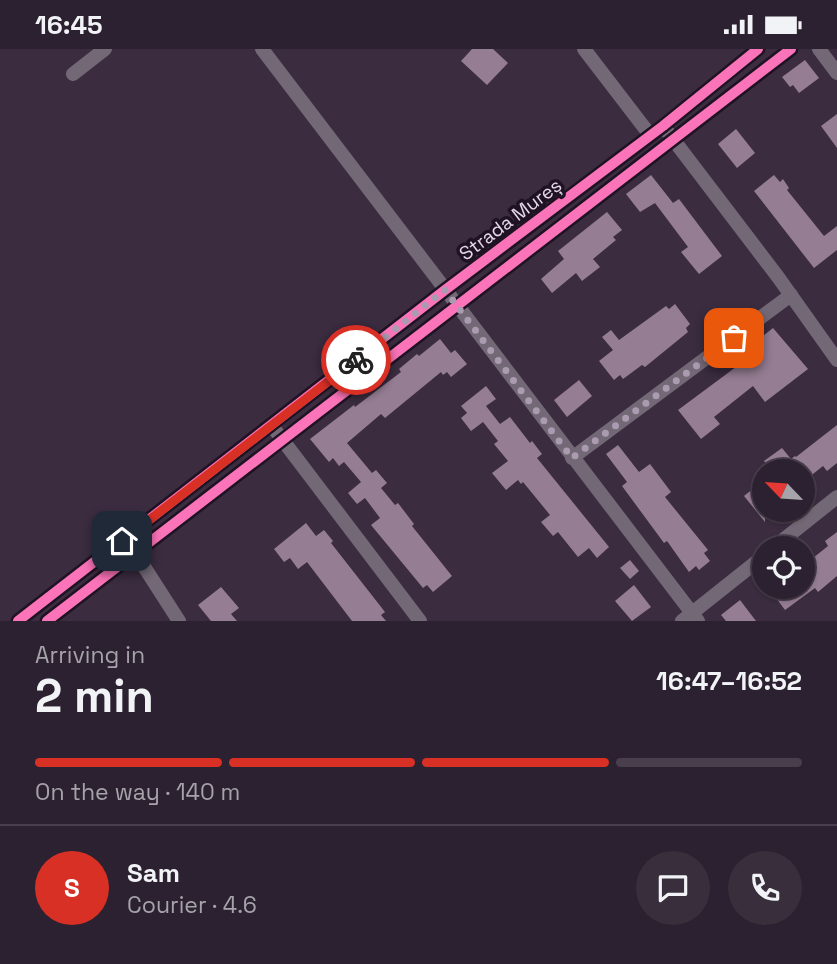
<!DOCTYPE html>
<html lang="en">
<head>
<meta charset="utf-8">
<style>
  :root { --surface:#2c2130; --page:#382e3c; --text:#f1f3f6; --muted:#a6a3ab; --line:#483e4c; --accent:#d93025 }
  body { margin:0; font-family:"Space Grotesk",sans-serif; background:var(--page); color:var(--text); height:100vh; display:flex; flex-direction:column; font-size:26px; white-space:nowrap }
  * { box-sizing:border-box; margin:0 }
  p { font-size:23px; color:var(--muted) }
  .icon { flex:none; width:38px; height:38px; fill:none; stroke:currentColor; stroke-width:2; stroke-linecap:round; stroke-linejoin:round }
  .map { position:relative; height:572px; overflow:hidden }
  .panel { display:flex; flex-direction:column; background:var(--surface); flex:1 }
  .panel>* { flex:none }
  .needle { width:46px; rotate:295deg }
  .controls { position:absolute; left:752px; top:410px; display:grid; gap:14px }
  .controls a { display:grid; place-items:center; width:63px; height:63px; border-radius:50%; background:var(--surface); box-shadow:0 2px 5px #0004,0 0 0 2px var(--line); font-size:35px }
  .pin { position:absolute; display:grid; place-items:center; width:60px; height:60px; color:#fff; margin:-30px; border-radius:14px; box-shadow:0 4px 10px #0006 }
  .courier { position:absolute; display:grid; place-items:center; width:70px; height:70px; margin:-35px; border:5px solid #d93025; border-radius:50%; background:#fff; color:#222; box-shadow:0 2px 9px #0007 }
  .summary em { font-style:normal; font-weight:700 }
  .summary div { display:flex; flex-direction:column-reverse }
  .summary { display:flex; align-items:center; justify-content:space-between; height:119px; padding:0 35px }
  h1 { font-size:46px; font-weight:700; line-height:52px }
  .bar { display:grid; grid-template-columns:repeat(4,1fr); gap:10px 7px; align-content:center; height:84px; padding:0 35px }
  .bar i { height:9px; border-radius:5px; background:var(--line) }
  .bar .current { background:var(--accent) }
  .bar p { grid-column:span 4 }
  .line { display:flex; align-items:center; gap:18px; padding:0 35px; border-top:2px solid var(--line) }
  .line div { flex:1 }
  .round { display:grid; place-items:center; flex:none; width:74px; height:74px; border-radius:37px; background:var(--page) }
  .status { display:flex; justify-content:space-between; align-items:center; height:49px; padding:0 35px; background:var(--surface); direction:ltr }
  .status svg { height:19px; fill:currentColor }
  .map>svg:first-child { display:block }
</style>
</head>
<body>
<div class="status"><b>16:45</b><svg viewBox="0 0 49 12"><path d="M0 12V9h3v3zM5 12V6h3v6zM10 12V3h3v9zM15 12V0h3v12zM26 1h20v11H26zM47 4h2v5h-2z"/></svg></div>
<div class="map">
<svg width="837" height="572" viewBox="0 0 837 572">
  <rect width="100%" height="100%" fill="#3b2c40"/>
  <g fill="#957d93">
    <path d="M472,0h21l15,14 -21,22 -26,-24z"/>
    <path d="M805,11l14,18 -20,15 -6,-8 -3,2 -8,-10z"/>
    <path d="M837,65v34l-16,-22z"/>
    <path d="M736,80l19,24 -18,15 -19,-24z"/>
    <path d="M651,126l22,28 6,-4 43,57 -23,18 -18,-22 7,-5 -33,-44 -15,9 -14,-18z"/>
    <path d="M774,126l6,7 3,-3 6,9 -2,2 37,46 13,-10v24l-23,18 -60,-77z"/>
    <path d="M607,163l15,18 -9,7 3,3 -23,19 7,8 -18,14 -6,-8 -24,20 -11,-14 23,-20 -6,-8z"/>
    <path d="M675,255l15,20 -4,4 2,4 -43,35 -3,-2 -19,14 -3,-4 -6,5 -15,-19 14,-11 -11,-13 9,-7 8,10 47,-34 3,3z"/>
    <path d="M773,279l35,41 -43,33 -12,-16 -39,31 6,7 -19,15 -23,-29 66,-49 -5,-6z"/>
    <path d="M440,290l11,14 4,-3 12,14 -16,13 -4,-5 -4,3 -2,-3 -56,46 -4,-4 -34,29 25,30 4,-3 11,13 -6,5 14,17 3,-2 16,21 -2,2 40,50 -19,16 -6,-7 -4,3 -52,-63 9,-7 -15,-20 -8,6 -9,-11 13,-11 -17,-20 -5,4 -6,-8 -4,4 -19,-23 44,-34 1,2 46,-35 -2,-3 18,-15 2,2z"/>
    <path d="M579,331l13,16 -25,21 -13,-17z"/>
    <path d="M486,337l10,13 -10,7 14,18 10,-7 20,26 2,-2 10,13 -5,4 72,89 -12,11 -8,-10 -11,9 -20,-25 -5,4 -12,-14 9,-7 -27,-33 -2,2 -3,-4 -12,10 -14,-17 16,-12 -14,-17 4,-3 -15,-19 -12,9 -10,-13 6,-5 -6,-7z"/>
    <path d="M837,376v38l-10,8 -4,-5 -20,16v-11h-31l-8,-10 18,-13 9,11 4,-3 1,1z"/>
    <path d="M618,396l21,27 11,-8 21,28 -6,5 43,53 -4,3 6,8 -11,9 -3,-4 -7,6 -22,-31 -3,2 -42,-57 5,-4 -21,-28z"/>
    <path d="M765,430v43l-21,-26z"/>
    <path d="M306,474l10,13 8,-6 9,11 -2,2 54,69 -4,3 5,6h-34l-45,-59 -9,7 -8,-11 -6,4 -10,-13z"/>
    <path d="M837,483v44l-19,16 -3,-4 -30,22 -18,-24h36v-20l25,-20 -3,-5z"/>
    <path d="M630,511l9,11 -9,8 -10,-11z"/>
    <path d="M634,536l17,22 -19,14 -17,-20z"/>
    <path d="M221,538l18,21 -8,6 6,7h-26l-13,-16z"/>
    <path d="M740,551l16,21h-30l-5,-6z"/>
  </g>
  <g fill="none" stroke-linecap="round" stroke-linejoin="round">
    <g stroke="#736976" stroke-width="14">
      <path d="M262,0l436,572"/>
      <path d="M584,0l66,86"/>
      <path d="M819,0l18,24"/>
      <path d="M73,25l32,-25"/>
      <path d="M663,77l115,151 59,83"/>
      <path d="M272,377l148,195"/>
      <path d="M572,409l219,-163"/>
      <path d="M123,492l20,24 36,56"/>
      <path d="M773,499l64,-51"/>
      <path d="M18,572l427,-331 218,-164 95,-77"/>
      <path d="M682,572l83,-66"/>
    </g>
    <defs>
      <g id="cycleway">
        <path d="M18,572l427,-331 218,-164 95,-77"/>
        <path d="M47,572l744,-572"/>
      </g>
    </defs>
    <use href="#cycleway" stroke="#1f1323" stroke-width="15"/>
    <use href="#cycleway" stroke="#fb73b8" stroke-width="10"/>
  </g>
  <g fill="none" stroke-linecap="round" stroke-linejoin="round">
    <path stroke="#ab9bb1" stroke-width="7" stroke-dasharray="0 12.6" d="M356,311l89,-70 127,168 162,-120"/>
    <path stroke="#d93025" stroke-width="9" d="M122,492l234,-181"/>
  </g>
  <g text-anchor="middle" stroke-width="7" stroke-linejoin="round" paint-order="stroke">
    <g font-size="19" fill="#e8d7ee" stroke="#1f1323">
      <text transform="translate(510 170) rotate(-37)" y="7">Strada Mureș</text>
    </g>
  </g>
</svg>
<div class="controls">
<a><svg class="needle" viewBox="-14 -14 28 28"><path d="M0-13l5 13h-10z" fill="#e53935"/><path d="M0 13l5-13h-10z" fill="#a6a3ab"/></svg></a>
<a><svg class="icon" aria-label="locate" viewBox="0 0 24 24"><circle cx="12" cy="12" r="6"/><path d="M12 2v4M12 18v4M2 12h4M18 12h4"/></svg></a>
</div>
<div class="pin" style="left:734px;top:289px;background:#ea580c"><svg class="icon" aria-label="bag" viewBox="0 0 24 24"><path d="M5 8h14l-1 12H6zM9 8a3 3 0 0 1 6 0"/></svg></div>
<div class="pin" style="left:122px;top:492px;background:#1f2937"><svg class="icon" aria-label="home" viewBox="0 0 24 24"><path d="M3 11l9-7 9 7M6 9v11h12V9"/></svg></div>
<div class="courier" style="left:356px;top:311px"><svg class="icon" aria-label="bike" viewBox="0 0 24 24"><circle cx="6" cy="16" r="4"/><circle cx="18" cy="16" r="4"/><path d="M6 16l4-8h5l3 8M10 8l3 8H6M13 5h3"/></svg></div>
</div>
<section class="panel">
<div class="summary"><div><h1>2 min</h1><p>Arriving in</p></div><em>16:47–16:52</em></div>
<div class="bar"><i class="current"></i><i class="current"></i><i class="current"></i><i></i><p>On the way · 140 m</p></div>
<div class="line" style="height:126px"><b class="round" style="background:var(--accent);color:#fff">S</b><div><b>Sam</b><p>Courier · 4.6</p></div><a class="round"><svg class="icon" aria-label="chat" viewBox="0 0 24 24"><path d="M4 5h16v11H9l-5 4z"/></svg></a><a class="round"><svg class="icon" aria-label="phone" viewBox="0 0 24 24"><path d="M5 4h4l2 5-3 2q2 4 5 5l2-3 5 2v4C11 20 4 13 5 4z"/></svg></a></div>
</section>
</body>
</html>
